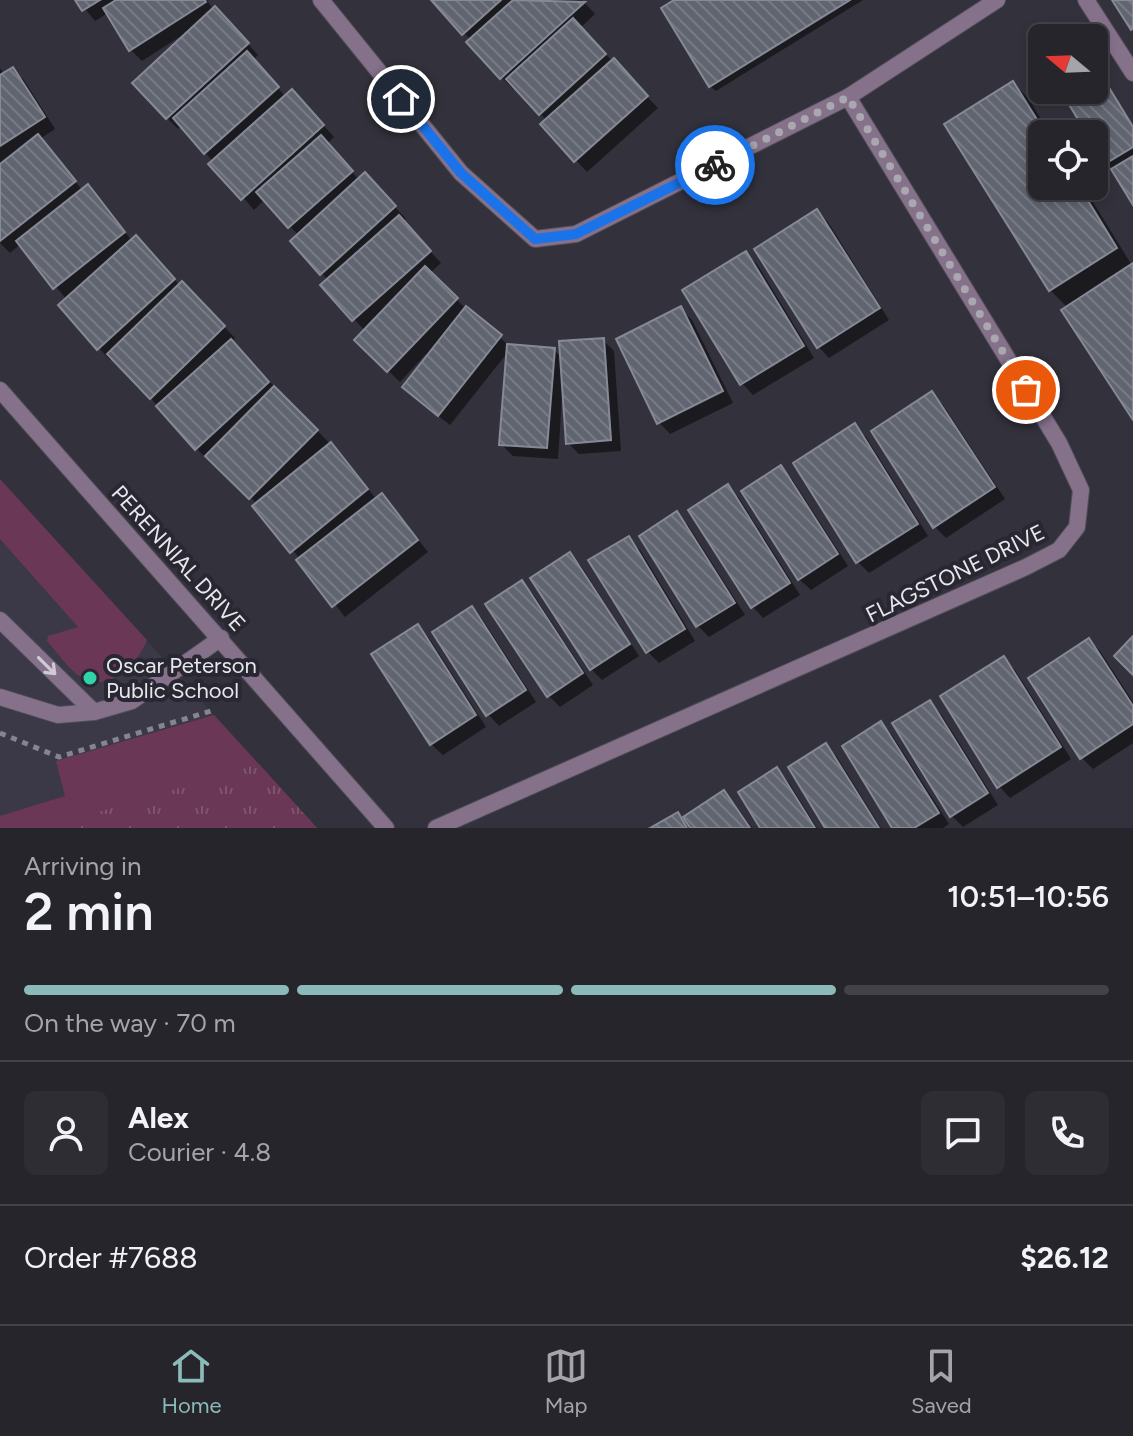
<!DOCTYPE html>
<html lang="en">
<head>
<meta charset="utf-8">
<style>
  :root { --surface:#26252c; --page:#2e2d34; --text:#f1f3f6; --muted:#a4a5a9; --line:#424248; --accent:#8bbbb9 }
  body { margin:0; font-family:Figtree,sans-serif; background:var(--page); color:var(--text); height:100vh; display:flex; flex-direction:column; font-size:30px; white-space:nowrap }
  * { box-sizing:border-box; margin:0 }
  p { font-size:26px; color:var(--muted) }
  .icon { flex:none; width:44px; height:44px; fill:none; stroke:currentColor; stroke-width:2; stroke-linecap:round; stroke-linejoin:round }
  .map { position:relative; height:828px; overflow:hidden }
  .details { display:flex; flex-direction:column; background:var(--surface); flex:1 }
  .details>* { flex:none }
  .needle { width:52px; rotate:289deg }
  .buttons { position:absolute; left:1028px; top:24px; display:grid; gap:16px }
  .buttons a { display:grid; place-items:center; width:80px; height:80px; border-radius:12px; background:var(--surface); box-shadow:0 4px 12px #0003,0 0 0 2px var(--line); font-size:40px }
  .pin { position:absolute; display:grid; place-items:center; width:68px; height:68px; color:#fff; margin:-34px; border:4px solid #fff; border-radius:50%; box-shadow:0 2px 8px #0007 }
  .courier { position:absolute; display:grid; place-items:center; width:80px; height:80px; margin:-40px; border:6px solid #1a73e8; border-radius:50%; background:#fff; color:#222; box-shadow:0 2px 10px #0007 }
  .overview em { font-style:normal; font-weight:600 }
  .overview div { display:flex; flex-direction:column-reverse }
  .overview { display:flex; align-items:center; justify-content:space-between; height:136px; padding:0 24px }
  h1 { font-size:52px; font-weight:600; line-height:60px }
  .bar { display:grid; grid-template-columns:repeat(4,1fr); gap:12px 8px; align-content:center; height:96px; padding:0 24px }
  .bar i { height:10px; border-radius:6px; background:var(--line) }
  .bar .selected { background:var(--accent) }
  .bar p { grid-column:span 4 }
  .line { display:flex; align-items:center; gap:20px; padding:0 24px; border-top:2px solid var(--line) }
  .line div { flex:1 }
  .round { display:grid; place-items:center; flex:none; width:84px; height:84px; border-radius:12px; background:var(--page) }
  .dock { display:flex; justify-content:space-around; align-items:center; height:112px; border-top:2px solid var(--line); background:var(--surface); font-size:22px; color:var(--muted) }
  .dock a { display:grid; justify-items:center; gap:4px }
  .dock .selected { color:var(--accent) }
  .map>svg:first-child { display:block }
</style>
</head>
<body>
<div class="map">
<svg width="1133" height="828" viewBox="0 0 1133 828">
  <defs>
    <pattern id="park-tufts" width="24" height="20" patternUnits="userSpaceOnUse" patternTransform="scale(2)"><rect width="24" height="20" fill="#6a3756"/><path d="M3 7l-1-3M5 7V3M7 7l1-3M15 17l-1-3M17 17v-4M19 17l1-3" fill="none" stroke="#7f546f"/></pattern>
    <pattern id="building-back-hatch" width="6" height="6" patternUnits="userSpaceOnUse" patternTransform="scale(2)"><rect width="6" height="6" fill="#616570"/><path d="M-1 5l2 2M0 0l6 6M5-1l2 2" fill="none" stroke="#787b85"/></pattern>
  </defs>
  <rect width="100%" height="100%" fill="#33313b"/>
  <path fill="#3b3848" d="M0,479l259,285 -259,64z"/>
  <g fill="#6a3756">
    <path d="M0,479l147,161c-9,23 -37,53 -65,38 -13,-8 -25,-26 -35,-37l1,-5 30,-9 -78,-88z"/>
    <path d="M214,715l103,113h-317v-12l65,-20 -9,-35z"/>
  </g>
  <path fill="url(#park-tufts)" d="M259,764l58,64h-272z"/>
  <g fill="#0007">
    <path d="M78,0h129l7,11 12,9 32,35 -5,5 33,37 17,6 31,34 -7,7 32,36 17,6 30,33 -3,3 38,41 -11,10 38,38 43,36 43,3 8,8 41,-18 11,11 7,100 -42,3 -11,-11 -3,-46h-3l-4,62 -45,-3 -12,-12 7,-92 -58,73 -35,-27 -11,-11 24,-31 -2,-2 -26,28 -43,-42 8,-9 -42,-46 5,-5 -36,-39 6,-6 -33,-36 -11,11 -72,-85 -4,4 -11,-11 20,-86 -45,29 -12,-12 -22,-36 -13,8z"/>
    <path d="M433,0h149l13,14 -15,14 78,80 -71,64 -44,-47 4,-4 -31,-34 -3,2 -11,-11 -33,-36 2,-2z"/>
    <path d="M678,0h185l-147,91 -6,-5z"/>
    <path d="M1094,65l39,61v75l-39,-59v-8h-5l-28,-44h33z"/>
    <path d="M0,68l4,7 9,-6 11,11 31,49 -15,10 43,52 16,7 33,43 15,8 33,37 2,-2 53,54 -4,4 111,114 35,44 5,-4 11,11 35,45 -83,65 -88,-113 -47,-47 -3,2 -11,-11 -83,-91 -3,3 -11,-12 -32,-48 -46,-56 -11,9 -10,-10z"/>
    <path d="M1013,83l16,16 21,35h-8v52h41l50,81v149l-65,-108 -18,-18z"/>
    <path d="M816,211l12,11 61,98 -60,38 -11,-12z"/>
    <path d="M745,253l12,11 57,94 -61,37 -11,-12z"/>
    <path d="M681,309l11,11 41,83 -63,31 -11,-12z"/>
    <path d="M932,394l11,11 62,94 -59,39 -11,-11z"/>
    <path d="M855,426l11,11 62,99 -59,37 -11,-11 -62,-99z"/>
    <path d="M781,468l11,11 56,87 -37,24 -12,-11z"/>
    <path d="M728,487l11,11 61,97 -37,23 -11,-12z"/>
    <path d="M676,514l12,11 57,90 -36,22 -11,-11z"/>
    <path d="M628,538l12,12 55,91 -36,22 -11,-11 -57,-91z"/>
    <path d="M570,554l11,12 58,90 -37,24 -11,-11z"/>
    <path d="M521,582l12,12 60,91 -33,22 -12,-12z"/>
    <path d="M472,608l11,12 53,82 -37,24 -11,-12z"/>
    <path d="M418,627l11,11 57,89 -43,28 -12,-11z"/>
    <path d="M1089,640l11,11 33,51v41l-40,26 -12,-12z"/>
    <path d="M1004,659l11,11 56,89 -61,39 -11,-12z"/>
    <path d="M929,702l12,12 57,91 -35,22 -11,-11z"/>
    <path d="M881,723l11,12 57,89 -6,4h-48z"/>
    <path d="M826,746l11,11 44,71h-53z"/>
    <path d="M776,770l12,11 29,47h-54z"/>
    <path d="M724,792l11,12 17,24h-98l23,-14 12,12z"/>
  </g>
  <g fill="url(#building-back-hatch)" stroke="#868a96" stroke-width="2">
    <path d="M75,0h25l-18,11z"/>
    <path d="M116,0h89l1,2 -77,49 -26,-43z"/>
    <path d="M431,0h70l-39,35z"/>
    <path d="M513,0l72,2 -85,77 -34,-37z"/>
    <path d="M674,0h176l-141,87 -48,-79z"/>
    <path d="M1112,0h21v28l-2,2z"/>
    <path d="M215,6l34,37 -83,76 -34,-36z"/>
    <path d="M573,18l33,36 -67,61 -33,-36z"/>
    <path d="M247,51l32,36 -75,67 -31,-36z"/>
    <path d="M614,58l34,38 -74,66 -34,-38z"/>
    <path d="M1094,64l8,12 -8,6z"/>
    <path d="M13,67l32,50 -45,29v-71z"/>
    <path d="M1013,81l33,53h-4v52h37l38,62 -68,43 -105,-167z"/>
    <path d="M1105,81l28,46v20l-28,17 -11,-18v-12h-7l-19,-31 26,-13z"/>
    <path d="M292,89l32,36 -83,75 -33,-36z"/>
    <path d="M1058,90h23l-16,11z"/>
    <path d="M38,134l38,47 -76,60v-77z"/>
    <path d="M321,135l32,36 -65,57 -32,-36z"/>
    <path d="M1133,156v49l-22,-36z"/>
    <path d="M365,172l31,34 -76,69 -30,-34z"/>
    <path d="M88,184l37,48 -72,57 -37,-48z"/>
    <path d="M817,209l63,99 -63,40 -63,-99z"/>
    <path d="M399,215l32,36 -79,70 -32,-36z"/>
    <path d="M136,235l39,44 -78,71 -39,-45z"/>
    <path d="M746,251l58,95 -64,39 -58,-95z"/>
    <path d="M1133,263v157l-72,-110z"/>
    <path d="M425,266l33,32 -71,74 -33,-32z"/>
    <path d="M182,281l43,45 -75,73 -43,-45z"/>
    <path d="M466,306l36,29 -64,81 -36,-29z"/>
    <path d="M681,306l42,85 -66,33 -41,-85z"/>
    <path d="M604,338l7,102 -45,4 -7,-103z"/>
    <path d="M231,339l38,43 -74,68 -39,-44z"/>
    <path d="M507,344l48,4 -8,100 -48,-3z"/>
    <path d="M274,386l44,44 -69,69 -44,-43z"/>
    <path d="M932,391l63,96 -62,41 -62,-97z"/>
    <path d="M855,423l63,101 -62,39 -63,-100z"/>
    <path d="M331,442l37,47 -78,64 -38,-47z"/>
    <path d="M781,465l57,89 -40,26 -57,-89z"/>
    <path d="M728,484l62,99 -39,25 -63,-98z"/>
    <path d="M382,493l36,47 -86,67 -36,-47z"/>
    <path d="M677,511l58,92 -39,24 -57,-91z"/>
    <path d="M629,536l56,93 -39,24 -58,-93z"/>
    <path d="M570,552l60,92 -40,26 -60,-92z"/>
    <path d="M522,580l61,93 -36,24 -62,-93z"/>
    <path d="M472,606l54,84 -40,26 -54,-84z"/>
    <path d="M418,624l58,91 -46,30 -59,-91z"/>
    <path d="M1133,636v39l-19,-19z"/>
    <path d="M1089,638l44,68v18l-53,35 -52,-81z"/>
    <path d="M1004,656l57,91 -64,41 -57,-92z"/>
    <path d="M930,700l58,93 -38,24 -58,-94z"/>
    <path d="M881,721l58,92 -25,15h-22l-50,-82z"/>
    <path d="M826,743l53,85h-54l-37,-61z"/>
    <path d="M777,767l38,61h-55l-22,-36z"/>
    <path d="M724,790l26,38h-60l-7,-11z"/>
    <path d="M678,812l9,16h-37z"/>
  </g>
  <g fill="none" stroke-linecap="round" stroke-linejoin="round">
    <defs>
      <g id="service">
        <path d="M1086,0l47,73"/>
        <path d="M0,620l94,92"/>
        <path d="M0,697l58,18 36,-3 38,-11 89,-63"/>
      </g>
      <g id="minor">
        <path d="M321,0l140,173 74,66 41,-5 272,-137 149,-97"/>
        <path d="M436,828l590,-261 33,-17 18,-23 4,-37 -22,-47 -211,-346"/>
      </g>
      <path id="tertiary" d="M0,390l386,438"/>
    </defs>
    <use href="#service" stroke="#504e58" stroke-width="18"/>
    <use href="#minor" stroke="#504e58" stroke-width="18"/>
    <use href="#tertiary" stroke="#504e58" stroke-width="18"/>
    <path stroke="#86848d" stroke-width="5" stroke-dasharray="6 6" stroke-linecap="butt" d="M0,733l59,24 155,-47"/>
    <use href="#service" stroke="#86718b" stroke-width="16"/>
    <use href="#minor" stroke="#86718b" stroke-width="16"/>
    <use href="#tertiary" stroke="#86718b" stroke-width="16"/>
  </g>
  <defs><path id="oneway-shaft" d="M-6 0H5M1.5-3L5.5 0L1.5 3" fill="none" stroke-width="1.6" stroke-linecap="round" stroke-linejoin="round" transform="scale(2)"/></defs>
  <use stroke="#d0cad5" href="#oneway-shaft" transform="translate(47 666) rotate(45)"/>
  <g fill="none" stroke-linecap="round" stroke-linejoin="round">
    <path stroke="#a9a7af" stroke-width="8" stroke-dasharray="0 14.4" d="M715,165l133,-68 178,293"/>
    <path stroke="#1a73e8" stroke-width="10" d="M401,99l60,74 74,66 41,-5 139,-69"/>
  </g>
  <circle fill="#31d4a9" stroke="#292731" stroke-width="3" cx="90" cy="678" r="8"/>
  <g text-anchor="middle" stroke-width="8" stroke-linejoin="round" paint-order="stroke">
    <g font-size="22" fill="#e9e7ee" stroke="#292731">
      <text transform="translate(179 558) rotate(48)" y="8">PERENNIAL DRIVE</text>
      <text transform="translate(955 573) rotate(-26)" y="8">FLAGSTONE DRIVE</text>
    </g>
    <g font-size="22" fill="#e9e7ee" stroke="#292731" text-anchor="start">
      <text x="106" y="673">Oscar Peterson<tspan x="106" dy="25">Public School</tspan></text>
    </g>
  </g>
</svg>
<div class="buttons">
<a><svg class="needle" viewBox="-14 -14 28 28"><path d="M0-13l5 13h-10z" fill="#e53935"/><path d="M0 13l5-13h-10z" fill="#a4a5a9"/></svg></a>
<a><svg class="icon" aria-label="locate" viewBox="0 0 24 24"><circle cx="12" cy="12" r="6"/><path d="M12 2v4M12 18v4M2 12h4M18 12h4"/></svg></a>
</div>
<div class="pin" style="left:1026px;top:390px;background:#ea580c"><svg class="icon" aria-label="bag" viewBox="0 0 24 24"><path d="M5 8h14l-1 12H6zM9 8a3 3 0 0 1 6 0"/></svg></div>
<div class="pin" style="left:401px;top:99px;background:#1f2937"><svg class="icon" aria-label="home" viewBox="0 0 24 24"><path d="M3 11l9-7 9 7M6 9v11h12V9"/></svg></div>
<div class="courier" style="left:715px;top:165px"><svg class="icon" aria-label="bike" viewBox="0 0 24 24"><circle cx="6" cy="16" r="4"/><circle cx="18" cy="16" r="4"/><path d="M6 16l4-8h5l3 8M10 8l3 8H6M13 5h3"/></svg></div>
</div>
<section class="details">
<div class="overview"><div><h1>2 min</h1><p>Arriving in</p></div><em>10:51–10:56</em></div>
<div class="bar"><i class="selected"></i><i class="selected"></i><i class="selected"></i><i></i><p>On the way · 70 m</p></div>
<div class="line" style="height:144px"><a class="round"><svg class="icon" aria-label="person" viewBox="0 0 24 24"><circle cx="12" cy="8" r="4"/><path d="M4 21q1-7 8-7t8 7"/></svg></a><div><b>Alex</b><p>Courier · 4.8</p></div><a class="round"><svg class="icon" aria-label="chat" viewBox="0 0 24 24"><path d="M4 5h16v11H9l-5 4z"/></svg></a><a class="round"><svg class="icon" aria-label="phone" viewBox="0 0 24 24"><path d="M5 4h4l2 5-3 2q2 4 5 5l2-3 5 2v4C11 20 4 13 5 4z"/></svg></a></div>
<div class="line" style="height:104px"><div>Order #7688</div><b>$26.12</b></div>
</section>
<nav class="dock">
<a class="selected"><svg class="icon" aria-label="home" viewBox="0 0 24 24"><path d="M3 11l9-7 9 7M6 9v11h12V9"/></svg>Home</a>
<a><svg class="icon" aria-label="map" viewBox="0 0 24 24"><path d="M3 6l6-2 6 2 6-2v14l-6 2-6-2-6 2zM9 4v14M15 6v14"/></svg>Map</a>
<a><svg class="icon" aria-label="saved" viewBox="0 0 24 24"><path d="M7 4h10v16l-5-4-5 4z"/></svg>Saved</a>
</nav>
</body>
</html>
